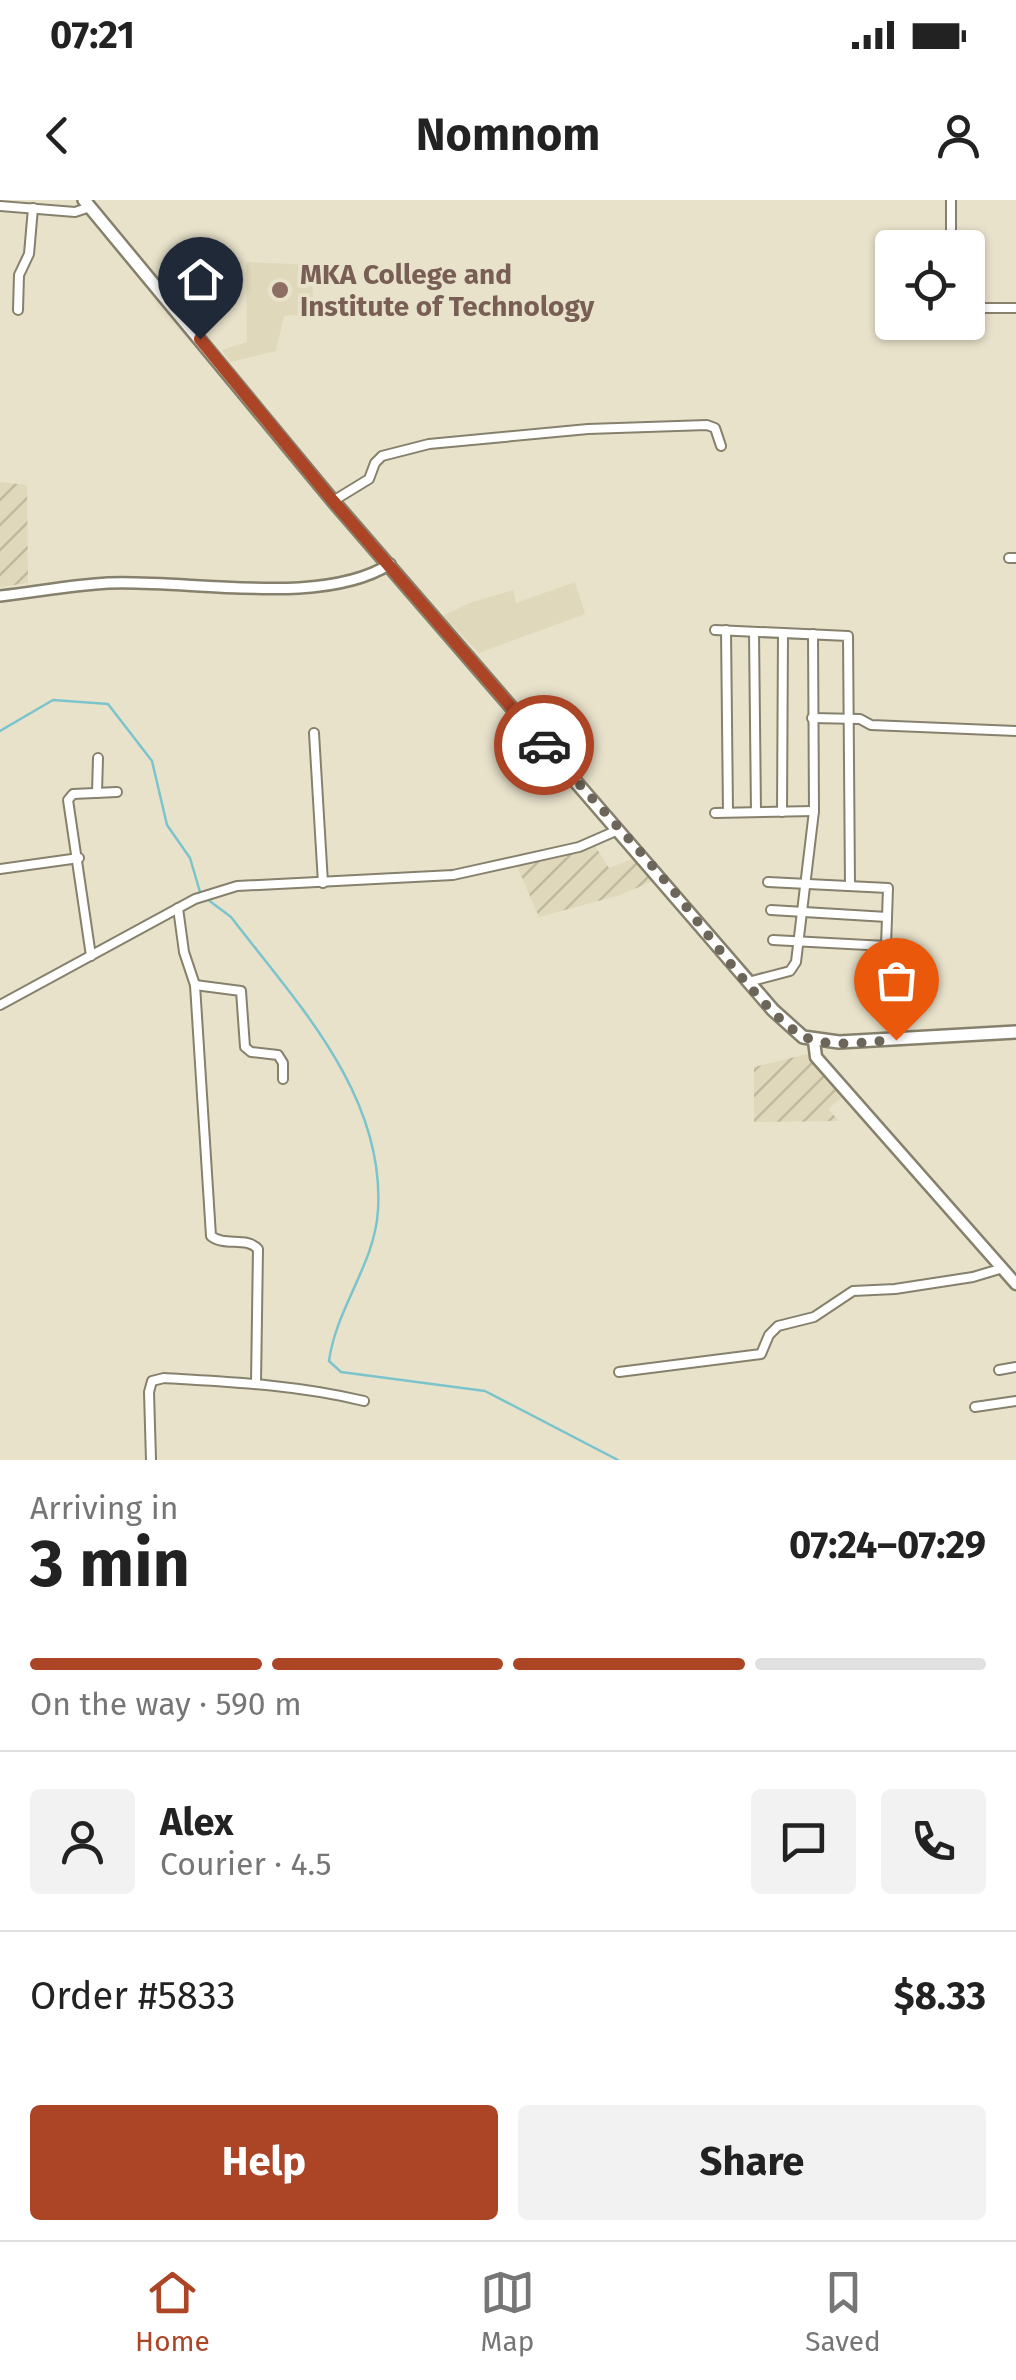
<!DOCTYPE html>
<html lang="en">
<head>
<meta charset="utf-8">
<style>
  :root { --surface:#fff; --page:#f2f2f2; --text:#222; --muted:#767676; --line:#e0e0e0; --accent:#ac4426 }
  body { margin:0; font-family:"Fira Sans",sans-serif; background:var(--page); color:var(--text); height:100vh; display:flex; flex-direction:column; font-size:38px; white-space:nowrap }
  * { box-sizing:border-box; margin:0 }
  p { font-size:32px; color:var(--muted) }
  .icon { flex:none; width:55px; height:55px; fill:none; stroke:currentColor; stroke-width:2; stroke-linecap:round; stroke-linejoin:round }
  .map { position:relative; height:1260px; overflow:hidden }
  .panel { display:flex; flex-direction:column; background:var(--surface); flex:1 }
  .panel>* { flex:none }
  .tools { position:absolute; left:875px; top:30px; display:grid; gap:20px }
  .tools a { display:grid; place-items:center; width:110px; height:110px; border-radius:10px; background:var(--surface); box-shadow:0 2px 8px #0004; font-size:50px }
  .pin { position:absolute; display:grid; place-items:center; width:85px; height:85px; color:#fff; margin:-102px -42px; border-radius:50% 50% 50% 0; rotate:-45deg; box-shadow:0 0 10px #0007 }
  .pin .icon { rotate:45deg }
  .courier { position:absolute; display:grid; place-items:center; width:100px; height:100px; margin:-50px; border:8px solid #ac4426; border-radius:50%; background:#fff; color:#222; box-shadow:0 2px 12px #0007 }
  .summary em { font-style:normal; font-weight:700 }
  .summary div { display:flex; flex-direction:column-reverse }
  .summary { display:flex; align-items:center; justify-content:space-between; height:170px; padding:0 30px }
  h1 { font-size:65px; font-weight:700; line-height:75px }
  .bar { display:grid; grid-template-columns:repeat(4,1fr); gap:15px 10px; align-content:center; height:120px; padding:0 30px }
  .bar i { height:12px; border-radius:8px; background:var(--line) }
  .bar .selected { background:var(--accent) }
  .bar p { grid-column:span 4 }
  .line { display:flex; align-items:center; gap:25px; padding:0 30px; border-top:2px solid var(--line) }
  .line div { flex:1 }
  .round { display:grid; place-items:center; flex:none; width:105px; height:105px; border-radius:10px; background:var(--page) }
  .button { display:flex; gap:20px; margin-top:auto; padding:20px 30px }
  .button a { flex:1; height:115px; border-radius:10px; background:var(--accent); color:#fff; font-size:40px; font-weight:700; line-height:115px; text-align:center }
  .button a+a { background:var(--page); color:var(--text) }
  .status { display:flex; justify-content:space-between; align-items:center; height:70px; padding:0 50px; background:var(--surface); direction:ltr }
  .status svg { height:28px; fill:currentColor }
  header { display:flex; justify-content:space-between; align-items:center; height:130px; padding:0 30px; background:var(--surface); font-size:45px; font-weight:700 }
  .tab-bar { display:flex; justify-content:space-around; align-items:center; height:140px; border-top:2px solid var(--line); background:var(--surface); font-size:28px; color:var(--muted) }
  .tab-bar a { display:grid; justify-items:center; gap:5px }
  .tab-bar .selected { color:var(--accent) }
  .map>svg:first-child { display:block }
</style>
</head>
<body>
<div class="status"><b>07:21</b><svg viewBox="0 0 49 12"><path d="M0 12V9h3v3zM5 12V6h3v6zM10 12V3h3v9zM15 12V0h3v12zM26 1h20v11H26zM47 4h2v5h-2z"/></svg></div>
<header><svg class="icon" aria-label="back" viewBox="0 0 24 24"><path d="M15 5l-7 7 7 7"/></svg>Nomnom<svg class="icon" aria-label="person" viewBox="0 0 24 24"><circle cx="12" cy="8" r="4"/><path d="M4 21q1-7 8-7t8 7"/></svg></header>
<div class="map">
<svg width="1016" height="1260" viewBox="0 0 1016 1260">
  <defs>
    <pattern id="industrial-furrows" width="10" height="10" patternUnits="userSpaceOnUse" patternTransform="scale(2.5)"><rect width="10" height="10" fill="#dfd8ba"/><path d="M-1 1l2-2M0 10L10 0M9 11l2-2" fill="none" stroke="#bfb99f"/></pattern>
  </defs>
  <rect width="100%" height="100%" fill="#e8e2cb"/>
  <g fill="#dfd8ba">
    <path d="M246,62l65,3 3,49 -30,2 -8,35 -46,11 -8,-12 25,-8z"/>
    <path d="M575,382l10,32 -106,39 -36,-37 26,-13 44,-13 3,13z"/>
  </g>
  <g fill="url(#industrial-furrows)">
    <path d="M0,282l27,3 1,98 -28,4z"/>
    <path d="M595,646l14,22 25,-10 19,23 -33,14 -81,22 -22,-51z"/>
    <path d="M807,854l35,43 -14,12 11,12 -85,1v-55z"/>
  </g>
  <g fill="none" stroke-linecap="round" stroke-linejoin="round">
    <g stroke="#7cc4cb" stroke-width="2.5">
      <path d="M0,531l53,-31 55,4 44,57 15,64 23,33 10,34"/>
      <path d="M207,699l24,18c65,85 154,177 147,293 -3,54 -42,98 -49,151l12,11 144,19 133,69"/>
    </g>
    <defs>
      <g id="minor">
        <path d="M0,6l75,6 15,-5"/>
        <path d="M951,48v-48"/>
        <path d="M968,108h48"/>
        <path d="M18,110l1,-35 10,-21 4,-46"/>
        <path d="M333,301l36,-22 6,-16 7,-7 47,-12 159,-15 119,-4 8,3 6,18"/>
        <path d="M1009,358h7"/>
        <path d="M715,430l133,6 2,250"/>
        <path d="M726,430l2,182"/>
        <path d="M754,432l2,180"/>
        <path d="M812,518l48,1 11,6 145,6"/>
        <path d="M314,533l9,150"/>
        <path d="M97,593l1,-35"/>
        <path d="M782,612l1,-179"/>
        <path d="M715,613l99,-2"/>
        <path d="M0,669l79,-11"/>
        <path d="M768,682l120,6 -2,58 -113,-6"/>
        <path d="M178,708l6,44 11,33 16,251c14,11 35,0 47,13l-2,134"/>
        <path d="M771,710l116,7"/>
        <path d="M91,756l-23,-156 5,-6 44,-2"/>
        <path d="M748,782l42,-11 6,-9 18,-151 -1,-177"/>
        <path d="M195,785l46,6 4,56 6,5 27,3 5,8v16"/>
        <path d="M0,805l195,-106 42,-13 216,-11 126,-28 39,-17"/>
        <path d="M999,1170l17,-3"/>
        <path d="M619,1172l142,-18 8,-19 9,-9 36,-9 39,-26 42,-2 78,-12 30,-9"/>
        <path d="M975,1207l41,-6"/>
        <path d="M151,1260l-2,-68 3,-11 12,-3c68,4 134,7 200,23"/>
      </g>
      <path id="tertiary" d="M0,396c36,-4 72,-11 108,-13 80,-4 213,25 282,-19"/>
      <path id="secondary" d="M814,841l2,16 200,227"/>
      <path id="primary" d="M84,0l249,301 440,509 30,27 36,5 177,-10"/>
    </defs>
    <use href="#minor" stroke="#86816c" stroke-width="12"/>
    <use href="#tertiary" stroke="#86816c" stroke-width="14"/>
    <use href="#secondary" stroke="#86816c" stroke-width="15"/>
    <use href="#primary" stroke="#86816c" stroke-width="16"/>
    <use href="#minor" stroke="#fff" stroke-width="8"/>
    <use href="#tertiary" stroke="#fff" stroke-width="9"/>
    <use href="#secondary" stroke="#fff" stroke-width="10"/>
    <use href="#primary" stroke="#fff" stroke-width="11"/>
  </g>
  <g fill="none" stroke-linecap="round" stroke-linejoin="round">
    <path stroke="#6b6659" stroke-width="10" stroke-dasharray="0 18" d="M544,545c43,48 87,95 128,144 29,35 96,131 133,148 26,12 64,4 91,3"/>
    <path stroke="#ac4426" stroke-width="12" d="M200,139l133,162 211,244"/>
  </g>
  <circle fill="#8d6e63" stroke="#e8e2cb" stroke-width="4" cx="280" cy="90" r="10"/>
  <g text-anchor="middle" stroke-width="8" stroke-linejoin="round" paint-order="stroke">
    <g font-size="28" font-weight="bold" fill="#785e54" stroke="#e8e2cb" text-anchor="start">
      <text x="300" y="84">MKA College and<tspan x="300" dy="32">Institute of Technology</tspan></text>
    </g>
  </g>
</svg>
<div class="tools">
<a><svg class="icon" aria-label="locate" viewBox="0 0 24 24"><circle cx="12" cy="12" r="6"/><path d="M12 2v4M12 18v4M2 12h4M18 12h4"/></svg></a>
</div>
<div class="pin" style="left:896px;top:840px;background:#ea580c"><svg class="icon" aria-label="bag" viewBox="0 0 24 24"><path d="M5 8h14l-1 12H6zM9 8a3 3 0 0 1 6 0"/></svg></div>
<div class="pin" style="left:200px;top:139px;background:#1f2937"><svg class="icon" aria-label="home" viewBox="0 0 24 24"><path d="M3 11l9-7 9 7M6 9v11h12V9"/></svg></div>
<div class="courier" style="left:544px;top:545px"><svg class="icon" aria-label="car" viewBox="0 0 24 24"><path d="M5 17H2v-5l4-1 3-4h7l3 4 3 1v5h-3M9 17h6M6 11h13"/><circle cx="7" cy="17" r="2"/><circle cx="17" cy="17" r="2"/></svg></div>
</div>
<section class="panel">
<div class="summary"><div><h1>3 min</h1><p>Arriving in</p></div><em>07:24–07:29</em></div>
<div class="bar"><i class="selected"></i><i class="selected"></i><i class="selected"></i><i></i><p>On the way · 590 m</p></div>
<div class="line" style="height:180px"><a class="round"><svg class="icon" aria-label="person" viewBox="0 0 24 24"><circle cx="12" cy="8" r="4"/><path d="M4 21q1-7 8-7t8 7"/></svg></a><div><b>Alex</b><p>Courier · 4.5</p></div><a class="round"><svg class="icon" aria-label="chat" viewBox="0 0 24 24"><path d="M4 5h16v11H9l-5 4z"/></svg></a><a class="round"><svg class="icon" aria-label="phone" viewBox="0 0 24 24"><path d="M5 4h4l2 5-3 2q2 4 5 5l2-3 5 2v4C11 20 4 13 5 4z"/></svg></a></div>
<div class="line" style="height:130px"><div>Order #5833</div><b>$8.33</b></div>
<div class="button"><a>Help</a><a>Share</a></div>
</section>
<nav class="tab-bar">
<a class="selected"><svg class="icon" aria-label="home" viewBox="0 0 24 24"><path d="M3 11l9-7 9 7M6 9v11h12V9"/></svg>Home</a>
<a><svg class="icon" aria-label="map" viewBox="0 0 24 24"><path d="M3 6l6-2 6 2 6-2v14l-6 2-6-2-6 2zM9 4v14M15 6v14"/></svg>Map</a>
<a><svg class="icon" aria-label="saved" viewBox="0 0 24 24"><path d="M7 4h10v16l-5-4-5 4z"/></svg>Saved</a>
</nav>
</body>
</html>
